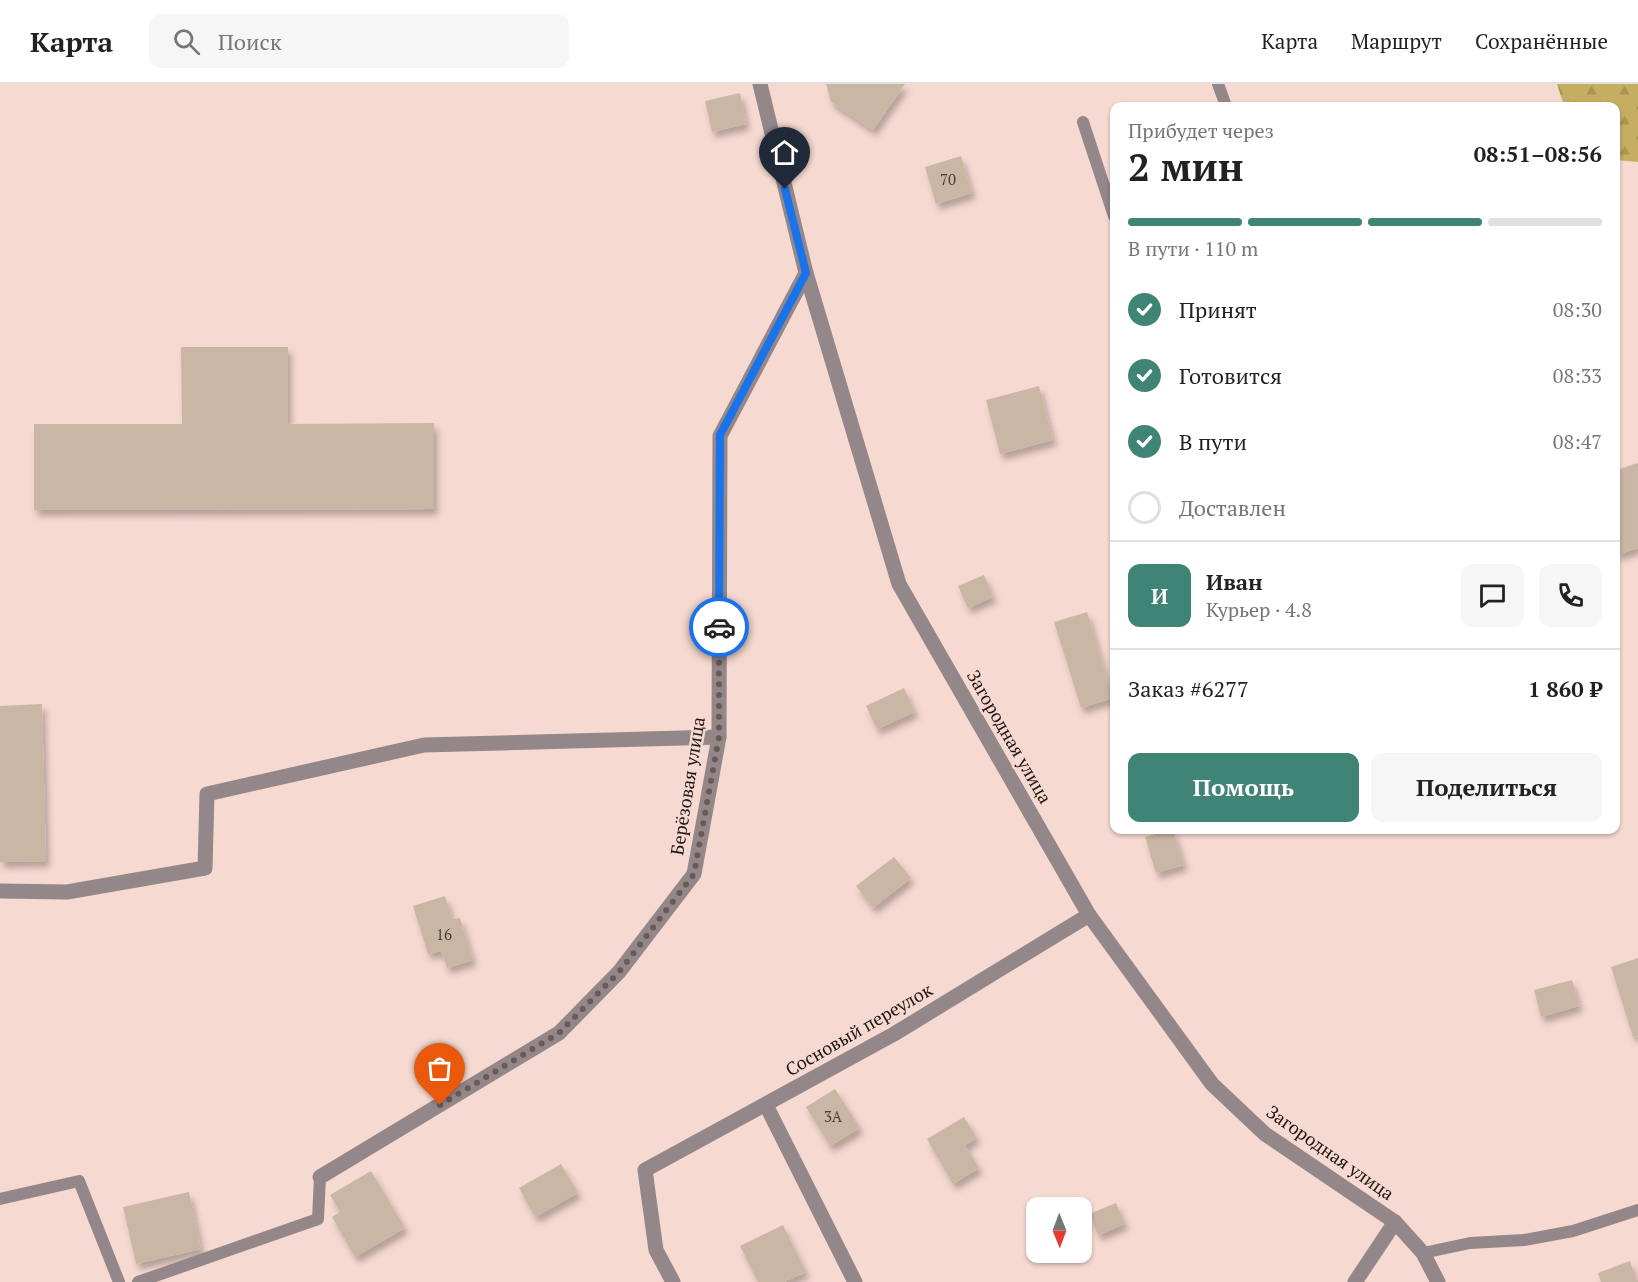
<!DOCTYPE html>
<html lang="ru">
<head>
<meta charset="utf-8">
<style>
  :root { --surface:#fff; --page:#f6f6f6; --text:#222; --muted:#767676; --line:#e0e0e0; --accent:#408476 }
  body { margin:0; font-family:"PT Serif",serif; background:var(--page); color:var(--text); height:100vh; display:flex; flex-direction:column; font-size:22px; white-space:nowrap }
  * { box-sizing:border-box; margin:0 }
  p { font-size:20px; color:var(--muted) }
  .icon { flex:none; width:33px; height:33px; fill:none; stroke:currentColor; stroke-width:2; stroke-linecap:round; stroke-linejoin:round }
  .map { position:relative; flex:1; overflow:hidden }
  .sheet { position:absolute; left:1110px; top:18px; width:510px; height:732px; display:flex; flex-direction:column; background:var(--surface); border-radius:12px; box-shadow:0 2px 4px #0004 }
  .sheet>* { flex:none }
  .needle { width:39px; rotate:179deg }
  .tools { position:absolute; left:1026px; top:1113px; display:grid; gap:12px }
  .tools a { display:grid; place-items:center; width:66px; height:66px; border-radius:12px; background:var(--surface); box-shadow:0 2px 4px #0004; font-size:30px }
  .pin { position:absolute; display:grid; place-items:center; width:51px; height:51px; color:#fff; margin:-62px -26px; border-radius:50% 50% 50% 0; rotate:-45deg; box-shadow:0 0 6px #0007 }
  .pin .icon { rotate:45deg }
  .courier { position:absolute; display:grid; place-items:center; width:60px; height:60px; margin:-30px; border:4px solid #1a73e8; border-radius:50%; background:#fff; color:#222; box-shadow:0 2px 8px #0007 }
  .summary em { font-style:normal; font-weight:700 }
  .summary div { display:flex; flex-direction:column-reverse }
  .summary { display:flex; align-items:center; justify-content:space-between; height:102px; padding:0 18px }
  h1 { font-size:39px; font-weight:700; line-height:45px }
  .bar { display:grid; grid-template-columns:repeat(4,1fr); gap:9px 6px; align-content:center; height:72px; padding:0 18px }
  .bar i { height:8px; border-radius:4px; background:var(--line) }
  .bar .active { background:var(--accent) }
  .bar p { grid-column:span 4 }
  .line { display:flex; align-items:center; gap:15px; padding:0 18px; border-top:2px solid var(--line) }
  .line div { flex:1 }
  .round { display:grid; place-items:center; flex:none; width:63px; height:63px; border-radius:12px; background:var(--page) }
  ol { padding:0 18px; list-style:none }
  li { display:flex; align-items:center; gap:18px; height:66px }
  li p { margin-inline-start:auto }
  li .icon { padding:6px; border-radius:50%; background:var(--accent); color:#fff; stroke-width:4 }
  li:last-child { color:var(--muted) }
  li i { width:33px; height:33px; border:3px solid var(--line); border-radius:50% }
  .action { display:flex; gap:12px; margin-top:auto; padding:12px 18px }
  .action a { flex:1; height:69px; border-radius:12px; background:var(--accent); color:#fff; font-size:24px; font-weight:700; line-height:69px; text-align:center }
  .action a+a { background:var(--page); color:var(--text) }
  header { display:flex; align-items:center; gap:36px; box-sizing:border-box; height:84px; padding:0 30px; background:var(--surface); border-bottom:2px solid var(--line) }
  header strong { font-size:28px }
  nav { display:flex; gap:33px; margin-inline-start:auto; font-size:21px }
  .search { width:420px; height:54px; background:var(--page); display:flex; align-items:center; gap:15px; box-sizing:border-box; padding:0 21px; border-radius:12px; color:var(--muted); font-size:22px }
  .map>svg:first-child { display:block }
</style>
</head>
<body>
<header>
<strong>Карта</strong>
<div class="search"><svg class="icon" aria-label="search" viewBox="0 0 24 24"><circle cx="10" cy="10" r="6"/><path d="M15 15l6 6"/></svg>Поиск</div>
<nav><a>Карта</a><a>Маршрут</a><a>Сохранённые</a></nav>
</header>
<div class="map">
<svg width="1638" height="1198" viewBox="0 0 1638 1198">
  <defs>
    <pattern id="forest-firs" width="22" height="20" patternUnits="userSpaceOnUse" patternTransform="scale(1.5)"><rect width="22" height="20" fill="#c5ae62"/><path d="M5 1l3.5 6h-7zM16 11l3.5 6h-7z" fill="#a99554"/></pattern>
    <filter id="shadow"><feDropShadow dx="3.5" dy="6" stdDeviation="3" flood-color="#0004"/></filter>
  </defs>
  <rect width="100%" height="100%" fill="#f6d9d1"/>
  <path fill="url(#forest-firs)" d="M1557,0h81v78l-22,-2v-54h-52z"/>
  <g fill="#cab6a4" filter="url(#shadow)">
    <path d="M826,0h79l-32,46 -42,-28z"/>
    <path d="M740,9l6,31 -34,8 -7,-31z"/>
    <path d="M961,72l11,37 -36,11 -11,-37z"/>
    <path d="M181,263h107v77l146,-1v86l-400,1v-86h148z"/>
    <path d="M1039,302l14,54 -53,14 -14,-54z"/>
    <path d="M1638,379v85l-22,7v-85z"/>
    <path d="M984,491l9,22 -25,11 -10,-22z"/>
    <path d="M1087,528l26,86 -32,10 -27,-86z"/>
    <path d="M904,604l11,24 -38,17 -11,-23z"/>
    <path d="M42,620l4,157 -46,1v-156z"/>
    <path d="M1169,746h4l11,35 -28,8 -11,-36z"/>
    <path d="M894,773l17,21 -38,30 -17,-22z"/>
    <path d="M445,812l7,23 8,-1 13,42 -26,8 -6,-17 -13,3 -15,-48z"/>
    <path d="M1638,874v78l-5,1 -22,-70z"/>
    <path d="M1572,896l7,26 -38,11 -7,-27z"/>
    <path d="M835,1005l25,39 -30,18 -24,-39z"/>
    <path d="M964,1033l13,21 -12,7 14,23 -26,16 -26,-45z"/>
    <path d="M561,1080l17,29 -43,24 -16,-29z"/>
    <path d="M371,1087l34,57 -50,29 -23,-40 8,-5 -10,-17z"/>
    <path d="M189,1108l12,57 -65,15 -13,-57z"/>
    <path d="M1116,1119l9,21 -27,11 -9,-21z"/>
    <path d="M783,1141l23,47 -22,10h-26l-18,-36z"/>
    <path d="M1630,1177l7,21h-36l-3,-9z"/>
  </g>
  <g fill="none" stroke-linecap="round" stroke-linejoin="round">
    <g stroke="#948789" stroke-width="12">
      <path d="M1218,0l8,22"/>
      <path d="M1083,38l31,94"/>
      <path d="M0,1115l79,-18 40,101"/>
      <path d="M1423,1169l47,-10 54,-3 49,-9 65,-21"/>
      <path d="M138,1198l180,-63 2,-42"/>
    </g>
    <g stroke="#948789" stroke-width="15">
      <path d="M0,807l67,1 138,-24 2,-74 217,-49 295,-8"/>
      <path d="M766,1021l89,177"/>
      <path d="M320,1093l239,-144 60,-61 75,-98 25,-137 1,-301 86,-163"/>
      <path d="M673,1198l-17,-32 -11,-80 249,-136 195,-119"/>
      <path d="M1355,1198l40,-60"/>
    </g>
    <path stroke="#948789" stroke-width="15" d="M760,0l46,189 93,311 190,331 123,169 53,50 130,88 28,31 15,29"/>
  </g>
  <g fill="none" stroke-linecap="round" stroke-linejoin="round">
    <path stroke="#6a5954" stroke-width="6" stroke-dasharray="0 10.8" d="M440,1021l119,-72 60,-61 75,-98 25,-137v-110"/>
    <path stroke="#1a73e8" stroke-width="8" d="M719,543l1,-192 86,-162 -21,-84"/>
  </g>
  <g text-anchor="middle" stroke-width="5" stroke-linejoin="round" paint-order="stroke">
    <g font-size="15" fill="#493c36">
      <text x="948" y="101">70</text>
      <text x="444" y="856">16</text>
      <text x="833" y="1038">3А</text>
    </g>
    <g font-size="18" fill="#1e1411" stroke="#f6d9d1">
      <text transform="translate(1009 653) rotate(60)" y="6">Загородная улица</text>
      <text transform="translate(688 702) rotate(-81)" y="6">Берёзовая улица</text>
      <text transform="translate(859 946) rotate(-30)" y="6">Сосновый переулок</text>
      <text transform="translate(1330 1069) rotate(35)" y="6">Загородная улица</text>
    </g>
  </g>
</svg>
<div class="tools">
<a><svg class="needle" viewBox="-14 -14 28 28"><path d="M0-13l5 13h-10z" fill="#e53935"/><path d="M0 13l5-13h-10z" fill="#767676"/></svg></a>
</div>
<div class="pin" style="left:440px;top:1021px;background:#ea580c"><svg class="icon" aria-label="bag" viewBox="0 0 24 24"><path d="M5 8h14l-1 12H6zM9 8a3 3 0 0 1 6 0"/></svg></div>
<div class="pin" style="left:785px;top:105px;background:#1f2937"><svg class="icon" aria-label="home" viewBox="0 0 24 24"><path d="M3 11l9-7 9 7M6 9v11h12V9"/></svg></div>
<div class="courier" style="left:719px;top:543px"><svg class="icon" aria-label="car" viewBox="0 0 24 24"><path d="M5 17H2v-5l4-1 3-4h7l3 4 3 1v5h-3M9 17h6M6 11h13"/><circle cx="7" cy="17" r="2"/><circle cx="17" cy="17" r="2"/></svg></div>
<section class="sheet">
<div class="summary"><div><h1>2 мин</h1><p>Прибудет через</p></div><em>08:51–08:56</em></div>
<div class="bar"><i class="active"></i><i class="active"></i><i class="active"></i><i></i><p>В пути · 110 m</p></div>
<ol>
<li><svg class="icon" aria-label="check" viewBox="0 0 24 24"><path d="M5 12l5 5 9-10"/></svg>Принят<p>08:30</p></li>
<li><svg class="icon" aria-label="check" viewBox="0 0 24 24"><path d="M5 12l5 5 9-10"/></svg>Готовится<p>08:33</p></li>
<li><svg class="icon" aria-label="check" viewBox="0 0 24 24"><path d="M5 12l5 5 9-10"/></svg>В пути<p>08:47</p></li>
<li><i></i>Доставлен</li>
</ol>
<div class="line" style="height:108px"><b class="round" style="background:var(--accent);color:#fff">И</b><div><b>Иван</b><p>Курьер · 4.8</p></div><a class="round"><svg class="icon" aria-label="chat" viewBox="0 0 24 24"><path d="M4 5h16v11H9l-5 4z"/></svg></a><a class="round"><svg class="icon" aria-label="phone" viewBox="0 0 24 24"><path d="M5 4h4l2 5-3 2q2 4 5 5l2-3 5 2v4C11 20 4 13 5 4z"/></svg></a></div>
<div class="line" style="height:78px"><div>Заказ #6277</div><b>1 860 ₽</b></div>
<div class="action"><a>Помощь</a><a>Поделиться</a></div>
</section>
</div>
</body>
</html>
